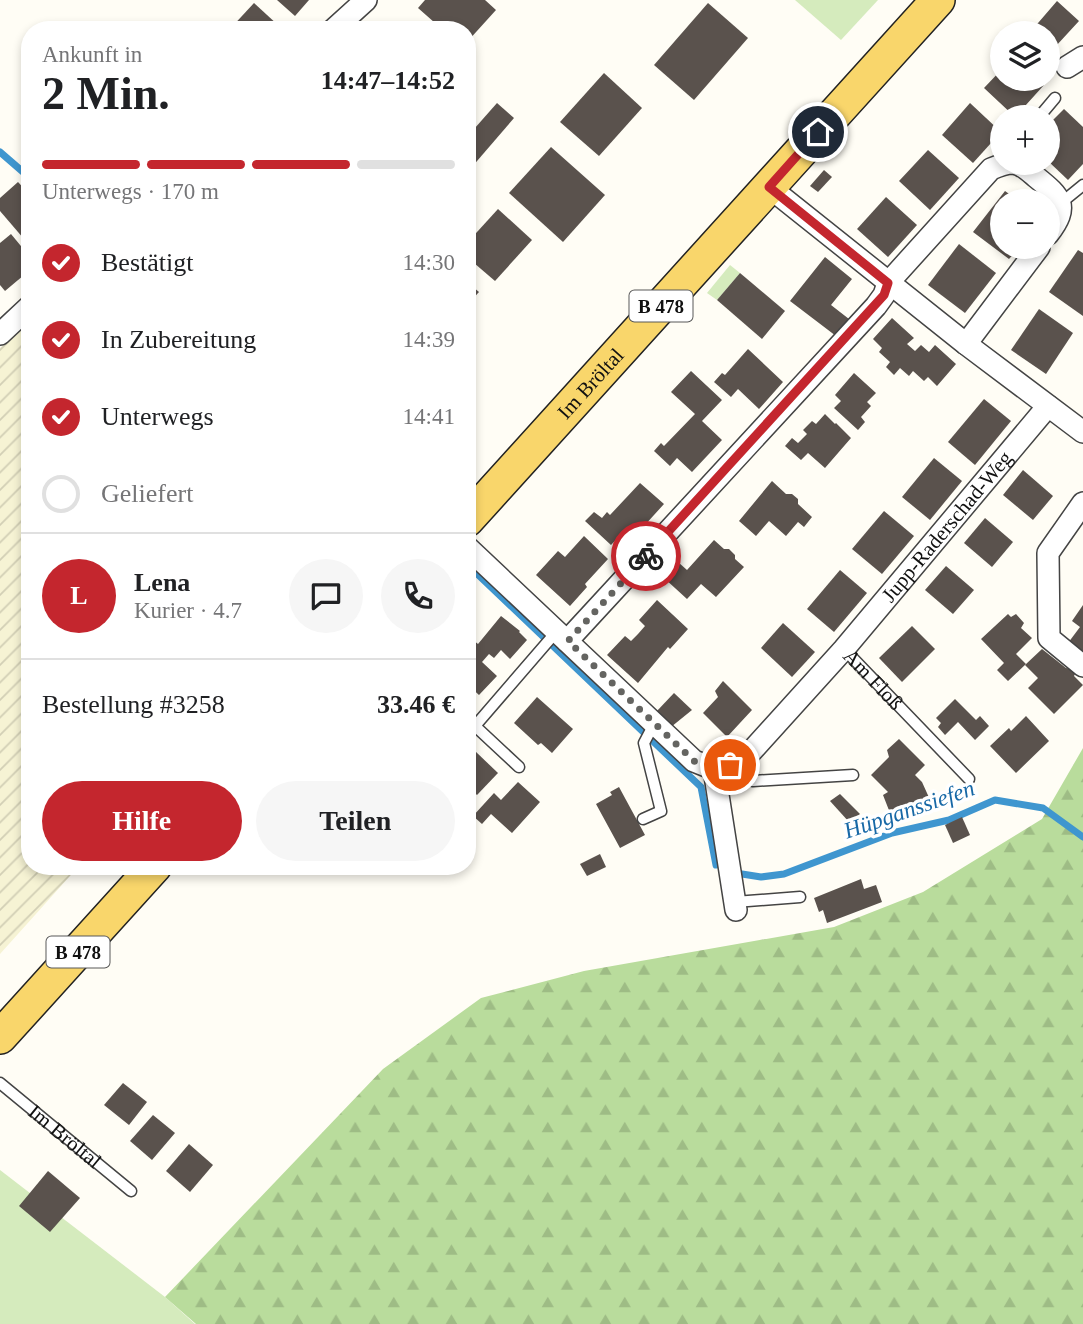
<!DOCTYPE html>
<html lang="de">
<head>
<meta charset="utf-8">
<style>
  :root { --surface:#fff; --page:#f6f6f6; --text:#202124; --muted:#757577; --line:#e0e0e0; --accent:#c4262e }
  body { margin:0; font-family:"Times New Roman",serif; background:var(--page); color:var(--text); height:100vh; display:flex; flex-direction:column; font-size:26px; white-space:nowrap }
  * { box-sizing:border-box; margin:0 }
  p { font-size:23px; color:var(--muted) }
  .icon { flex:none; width:38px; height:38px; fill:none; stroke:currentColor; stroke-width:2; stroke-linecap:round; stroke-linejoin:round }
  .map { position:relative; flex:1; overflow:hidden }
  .panel { position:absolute; left:21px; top:21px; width:455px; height:854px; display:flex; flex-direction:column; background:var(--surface); border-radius:28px; box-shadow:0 4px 10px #0003 }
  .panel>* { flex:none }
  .fabs { position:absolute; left:990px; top:21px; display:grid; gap:14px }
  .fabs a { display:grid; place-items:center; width:70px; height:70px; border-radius:50%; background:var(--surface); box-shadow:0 4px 10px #0003; font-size:35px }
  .pin { position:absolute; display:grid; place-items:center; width:60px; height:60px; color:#fff; margin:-30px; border:4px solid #fff; border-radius:50%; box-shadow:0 2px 7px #0007 }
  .courier { position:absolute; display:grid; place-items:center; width:70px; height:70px; margin:-35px; border:5px solid #c4262e; border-radius:50%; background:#fff; color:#222; box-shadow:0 2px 9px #0007 }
  .head em { font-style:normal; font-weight:600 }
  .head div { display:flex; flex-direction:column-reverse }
  .head { display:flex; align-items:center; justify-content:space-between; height:119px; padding:0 21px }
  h1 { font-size:46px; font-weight:600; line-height:52px }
  .bar { display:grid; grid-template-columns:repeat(4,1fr); gap:10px 7px; align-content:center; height:84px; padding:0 21px }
  .bar i { height:9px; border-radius:5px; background:var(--line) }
  .bar .selected { background:var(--accent) }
  .bar p { grid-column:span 4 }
  .line { display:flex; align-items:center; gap:18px; padding:0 21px; border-top:2px solid var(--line) }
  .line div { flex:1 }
  .round { display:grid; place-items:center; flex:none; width:74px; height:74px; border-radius:37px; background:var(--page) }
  ol { padding:0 21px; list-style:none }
  li { display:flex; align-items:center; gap:21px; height:77px }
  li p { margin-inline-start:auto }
  li .icon { padding:7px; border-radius:50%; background:var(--accent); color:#fff; stroke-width:4 }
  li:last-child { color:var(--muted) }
  li i { width:38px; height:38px; border:4px solid var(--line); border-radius:50% }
  .action { display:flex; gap:14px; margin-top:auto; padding:14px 21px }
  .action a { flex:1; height:80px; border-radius:42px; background:var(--accent); color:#fff; font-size:28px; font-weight:600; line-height:80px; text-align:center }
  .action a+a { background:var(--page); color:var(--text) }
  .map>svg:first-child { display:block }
</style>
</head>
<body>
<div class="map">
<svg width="1083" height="1324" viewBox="0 0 1083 1324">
  <defs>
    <pattern id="farmland-furrows" width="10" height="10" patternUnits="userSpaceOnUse" patternTransform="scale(1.75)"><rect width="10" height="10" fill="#f6f3d4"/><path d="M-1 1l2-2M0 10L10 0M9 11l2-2" fill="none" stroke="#d2cfb5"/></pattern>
    <pattern id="forest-firs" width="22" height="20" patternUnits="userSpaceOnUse" patternTransform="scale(1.75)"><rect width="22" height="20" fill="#b9dc9c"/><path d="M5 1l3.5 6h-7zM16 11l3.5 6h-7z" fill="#9ebc85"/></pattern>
  </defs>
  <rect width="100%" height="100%" fill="#fffdf5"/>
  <path fill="url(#farmland-furrows)" d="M26,324l4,4v538h49l-79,88v-606z"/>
  <g fill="#d5ebbd">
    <path d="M795,0h83l-37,40z"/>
    <path d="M730,265l10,8 -23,27 -10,-7z"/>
    <path d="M0,1170l165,127 30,27h-195z"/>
  </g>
  <path fill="url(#forest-firs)" d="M1083,748v576h-887l-31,-27 218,-228 98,-71 103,-27 250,-44 89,-35 119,-73z"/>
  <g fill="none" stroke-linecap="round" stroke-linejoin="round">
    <g stroke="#3f96cf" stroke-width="7">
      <path d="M0,152l30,26"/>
      <path d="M472,569l229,218 15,78"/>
      <path d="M742,874l19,3 23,-3 108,-41 57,-13 46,-20 48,8 40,29"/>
    </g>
  </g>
  <g fill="#5a524d">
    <path d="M277,0h32l-14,16z"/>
    <path d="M425,0h60l11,10 -29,32v-12h-24l-25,-22z"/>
    <path d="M1057,1l22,20 -23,25 -8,-7v-6h-12l-4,-3z"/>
    <path d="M254,3l25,23 -3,4h-47z"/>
    <path d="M708,3l40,35 -54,62 -40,-35z"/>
    <path d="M1003,68v11h34l7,6 -29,32 -31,-29z"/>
    <path d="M604,73l38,35 -43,48 -39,-34z"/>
    <path d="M497,103l17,15 -43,50 -4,-4v-27z"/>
    <path d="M970,103l31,29 -28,31 -31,-28z"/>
    <path d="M1064,109l19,18v37l-15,16 -20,-19v-36z"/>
    <path d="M551,147l54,48 -42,47 -54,-49z"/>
    <path d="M928,150l31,28 -29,32 -31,-29z"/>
    <path d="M824,170l8,7 -14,15 -8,-6z"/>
    <path d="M18,182l12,13v51l-30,-35v-13z"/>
    <path d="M1005,191l14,10h-16v46h17l-11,12 -36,-27z"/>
    <path d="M886,197l31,28 -29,32 -31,-28z"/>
    <path d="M498,209l34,31 -37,41 -28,-24v-14z"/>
    <path d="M11,234l19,23v13l-25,21 -5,-6v-42z"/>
    <path d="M959,244l37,29 -31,40 -37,-28z"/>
    <path d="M1078,250l5,3v63l-34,-24z"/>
    <path d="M825,257l27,22 -21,26 18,14 -13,17 -46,-35z"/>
    <path d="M740,273l45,38 -23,28 -45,-39z"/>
    <path d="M467,282l12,10 -12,13z"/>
    <path d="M1039,309l34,24 -27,41 -35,-24z"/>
    <path d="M892,318l22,20 -7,6 8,7 6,-6 8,7 6,-7 21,19 -19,22 -9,-9 -4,4 -11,-10 -4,5 -9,-8 -6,7 -8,-8 4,-5 -11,-10 3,-4 -9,-9z"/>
    <path d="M748,349l35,33 -24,27 -21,-20 -7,8 -17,-15 8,-9 3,2z"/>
    <path d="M691,371l31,29 -20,21 20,19 -30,32 -15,-14 -7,8 -16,-15 7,-8 3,3 31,-32 -24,-22z"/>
    <path d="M854,373l22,20 -9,9 4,4 -10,11 4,5 -7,8 -24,-22 7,-7 -6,-6z"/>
    <path d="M984,399l27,22 -36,44 -27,-23z"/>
    <path d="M825,414l10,10 1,-1 15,15 -26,30 -17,-15 -7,7 -16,-14 7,-8 6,5 9,-9 -4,-4 9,-9 4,3z"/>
    <path d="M934,458l28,23 -32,39 -28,-23z"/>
    <path d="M1023,470l30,26 -20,24 -30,-25z"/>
    <path d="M772,481l14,13h6l6,5v5l14,13 -8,10 -6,-5 -12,14 -17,-15 -13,15 -17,-15z"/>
    <path d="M640,483l24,21 -30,33 -8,-8 -15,16 -26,-24 9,-9 8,6 5,-6 3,3z"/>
    <path d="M884,511l30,25 -32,38 -30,-25z"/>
    <path d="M985,518l28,24 -21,25 -28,-24z"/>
    <path d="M584,536l24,23 -23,25 2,3 -17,19 -34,-31 22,-24 7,6z"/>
    <path d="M714,540l10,9h5l6,6v4l9,8 -28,30 -15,-13 -14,15 -23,-21 14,-16 9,8z"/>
    <path d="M946,566l28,24 -21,24 -28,-24z"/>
    <path d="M840,570l27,23 -33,39 -27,-23z"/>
    <path d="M657,600l31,29 -18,20 -2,-2 -30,36 -31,-28 18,-19 6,5 7,-7 7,-8 -6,-6z"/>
    <path d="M1083,605v50l-15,-12 12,-16 -8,-6z"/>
    <path d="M1008,614l3,3 5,-3 8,9 -3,5 11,10 -16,16 10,10 -18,17 -11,-11 7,-7 -23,-24z"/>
    <path d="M501,616l19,15 -1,1 8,8 -17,19 -9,-9 -7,8 -5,-4 -7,8 15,14 -18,19 -12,-11v-38l6,-6 5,4z"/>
    <path d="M783,623l32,29 -23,25 -31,-29z"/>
    <path d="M912,626l23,23 -33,33 -23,-24z"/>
    <path d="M1042,649l24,19 11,2 -3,6 9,9 -29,29 -26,-26 10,-10 -13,-13z"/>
    <path d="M723,681l29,29 -25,27 -24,-24 15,-16 -3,-6z"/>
    <path d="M674,693l18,17 -21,17 -15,-15z"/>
    <path d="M537,697l36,32 -21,24 -11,-10 -3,2 -24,-22z"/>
    <path d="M955,699l21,21 4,-4 9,10 -14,14 -17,-18 -13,13 -7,-8 3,-4 -5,-5z"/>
    <path d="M1026,716l23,25 -33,32 -26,-27 19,-18 2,3z"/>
    <path d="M899,739l26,26 -10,10 7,7 9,20 -39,16 -9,-23 5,-3 -17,-17 18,-18 -2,-7z"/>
    <path d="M475,751l23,22 -21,22 -10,-9v-27z"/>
    <path d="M518,782l22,20 -28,31 -21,-19 -9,10 -9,-8 21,-23 7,7z"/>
    <path d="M619,787l26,48 -25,13 -24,-44 16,-9 -2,-3z"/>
    <path d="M840,794l20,20 -11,8 -19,-21z"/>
    <path d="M962,817l8,18 -17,8 -8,-18z"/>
    <path d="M600,854l6,13 -19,9 -7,-12z"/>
    <path d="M861,879l3,10 12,-4 6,17 -55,21 -4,-13 -4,2 -5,-14z"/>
    <path d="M123,1083l24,19 -18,23 -25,-20z"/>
    <path d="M153,1115l22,18 -23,27 -22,-19z"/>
    <path d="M189,1144l24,21 -23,27 -24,-21z"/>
    <path d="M48,1171l32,27 -30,34 -31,-26z"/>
  </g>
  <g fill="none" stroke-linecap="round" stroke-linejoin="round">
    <defs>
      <g id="service">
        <path d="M1039,117l16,-19"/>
        <path d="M1061,203l22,-18"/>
        <path id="s1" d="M844,649l125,130"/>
        <path d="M519,767l-44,-41 82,-95"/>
        <path d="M721,771l32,10 100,-6"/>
        <path d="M643,819l18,-8 -17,-68 10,-19"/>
        <path d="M735,902l65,-5"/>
        <path id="s2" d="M0,1083l131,108"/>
      </g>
      <g id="minor">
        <path d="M333,30l33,-30"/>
        <path d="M1067,67l16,-10"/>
        <path d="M769,187l197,157 117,88"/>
        <path d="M0,334l30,-28"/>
        <path d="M966,344l73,-97"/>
        <path d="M1083,503l-35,50 1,85 34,28"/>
        <path d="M467,547l227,214 20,8 22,141"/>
        <path d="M567,641l309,-335 8,-11 4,-12 103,-114c7,-3 15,-6 22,-6 9,1 16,8 23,14 25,20 34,29 12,57"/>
        <path id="s3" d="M714,769l16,-4 18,-10 96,-106 204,-243"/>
      </g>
      <g id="primary">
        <path id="s4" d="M467,520l471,-520"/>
        <path d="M0,1037l155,-171"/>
      </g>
    </defs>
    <use href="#service" stroke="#444" stroke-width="13"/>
    <use href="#minor" stroke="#444" stroke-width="24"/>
    <use href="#primary" stroke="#222" stroke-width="36"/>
    <use href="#service" stroke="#fff" stroke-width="10"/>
    <use href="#minor" stroke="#fff" stroke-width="21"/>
    <use href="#primary" stroke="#f9d66b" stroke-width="33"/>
  </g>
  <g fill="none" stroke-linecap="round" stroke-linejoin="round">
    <path stroke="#646461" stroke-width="7" stroke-dasharray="0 12.6" d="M646,556l-78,85 126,120 20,8 16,-4"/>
    <path stroke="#c4262e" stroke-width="9" d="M646,556l238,-261 4,-12 -119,-96 49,-55"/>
  </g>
  <g text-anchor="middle" stroke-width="7" stroke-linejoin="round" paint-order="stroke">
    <g fill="#fff" stroke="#585858" stroke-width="2">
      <rect x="629.5" y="290.5" width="63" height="31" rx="5"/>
      <rect x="46.5" y="936.5" width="63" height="31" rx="5"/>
    </g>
    <g font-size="19" font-weight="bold" fill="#111">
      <text x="661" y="313">B 478</text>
      <text x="78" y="959">B 478</text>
    </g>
    <g font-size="21" fill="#111" stroke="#fff">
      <text dy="7" stroke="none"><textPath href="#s4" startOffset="184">Im Bröltal</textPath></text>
      <text dy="7" stroke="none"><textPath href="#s3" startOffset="340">Jupp-Raderschad-Weg</textPath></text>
      <text dy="7" stroke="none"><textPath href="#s1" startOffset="42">Am Floß</textPath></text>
      <text dy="7" stroke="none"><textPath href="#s2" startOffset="84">Im Bröltal</textPath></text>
    </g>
    <g font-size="23" font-style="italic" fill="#1768a6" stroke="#fff">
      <text transform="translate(909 809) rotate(-19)" y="8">Hüpganssiefen</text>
    </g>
  </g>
</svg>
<div class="fabs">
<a><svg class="icon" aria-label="layers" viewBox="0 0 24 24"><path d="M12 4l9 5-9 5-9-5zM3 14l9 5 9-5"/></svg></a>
<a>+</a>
<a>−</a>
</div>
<div class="pin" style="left:730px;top:765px;background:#ea580c"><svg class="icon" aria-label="bag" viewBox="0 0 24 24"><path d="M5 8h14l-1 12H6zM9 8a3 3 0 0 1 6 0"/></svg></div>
<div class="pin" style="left:818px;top:132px;background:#1f2937"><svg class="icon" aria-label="home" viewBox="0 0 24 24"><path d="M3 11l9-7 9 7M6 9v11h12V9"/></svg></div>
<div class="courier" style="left:646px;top:556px"><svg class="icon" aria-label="bike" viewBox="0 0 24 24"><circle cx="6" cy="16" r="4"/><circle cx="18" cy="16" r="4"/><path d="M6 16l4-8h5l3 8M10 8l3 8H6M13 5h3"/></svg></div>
<section class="panel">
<div class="head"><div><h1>2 Min.</h1><p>Ankunft in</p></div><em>14:47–14:52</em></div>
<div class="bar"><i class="selected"></i><i class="selected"></i><i class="selected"></i><i></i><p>Unterwegs · 170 m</p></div>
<ol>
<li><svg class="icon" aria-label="check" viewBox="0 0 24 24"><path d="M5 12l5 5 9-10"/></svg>Bestätigt<p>14:30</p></li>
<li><svg class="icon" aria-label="check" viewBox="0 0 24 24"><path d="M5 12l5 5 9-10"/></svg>In Zubereitung<p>14:39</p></li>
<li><svg class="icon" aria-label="check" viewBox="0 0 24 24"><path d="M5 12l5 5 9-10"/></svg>Unterwegs<p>14:41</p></li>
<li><i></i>Geliefert</li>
</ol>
<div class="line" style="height:126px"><b class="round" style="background:var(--accent);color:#fff">L</b><div><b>Lena</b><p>Kurier · 4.7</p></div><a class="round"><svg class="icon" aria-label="chat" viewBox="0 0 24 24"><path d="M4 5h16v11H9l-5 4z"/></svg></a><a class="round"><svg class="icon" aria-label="phone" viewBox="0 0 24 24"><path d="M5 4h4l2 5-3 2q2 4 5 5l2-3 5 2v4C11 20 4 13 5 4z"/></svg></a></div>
<div class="line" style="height:91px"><div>Bestellung #3258</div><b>33.46 €</b></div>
<div class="action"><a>Hilfe</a><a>Teilen</a></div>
</section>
</div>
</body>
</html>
